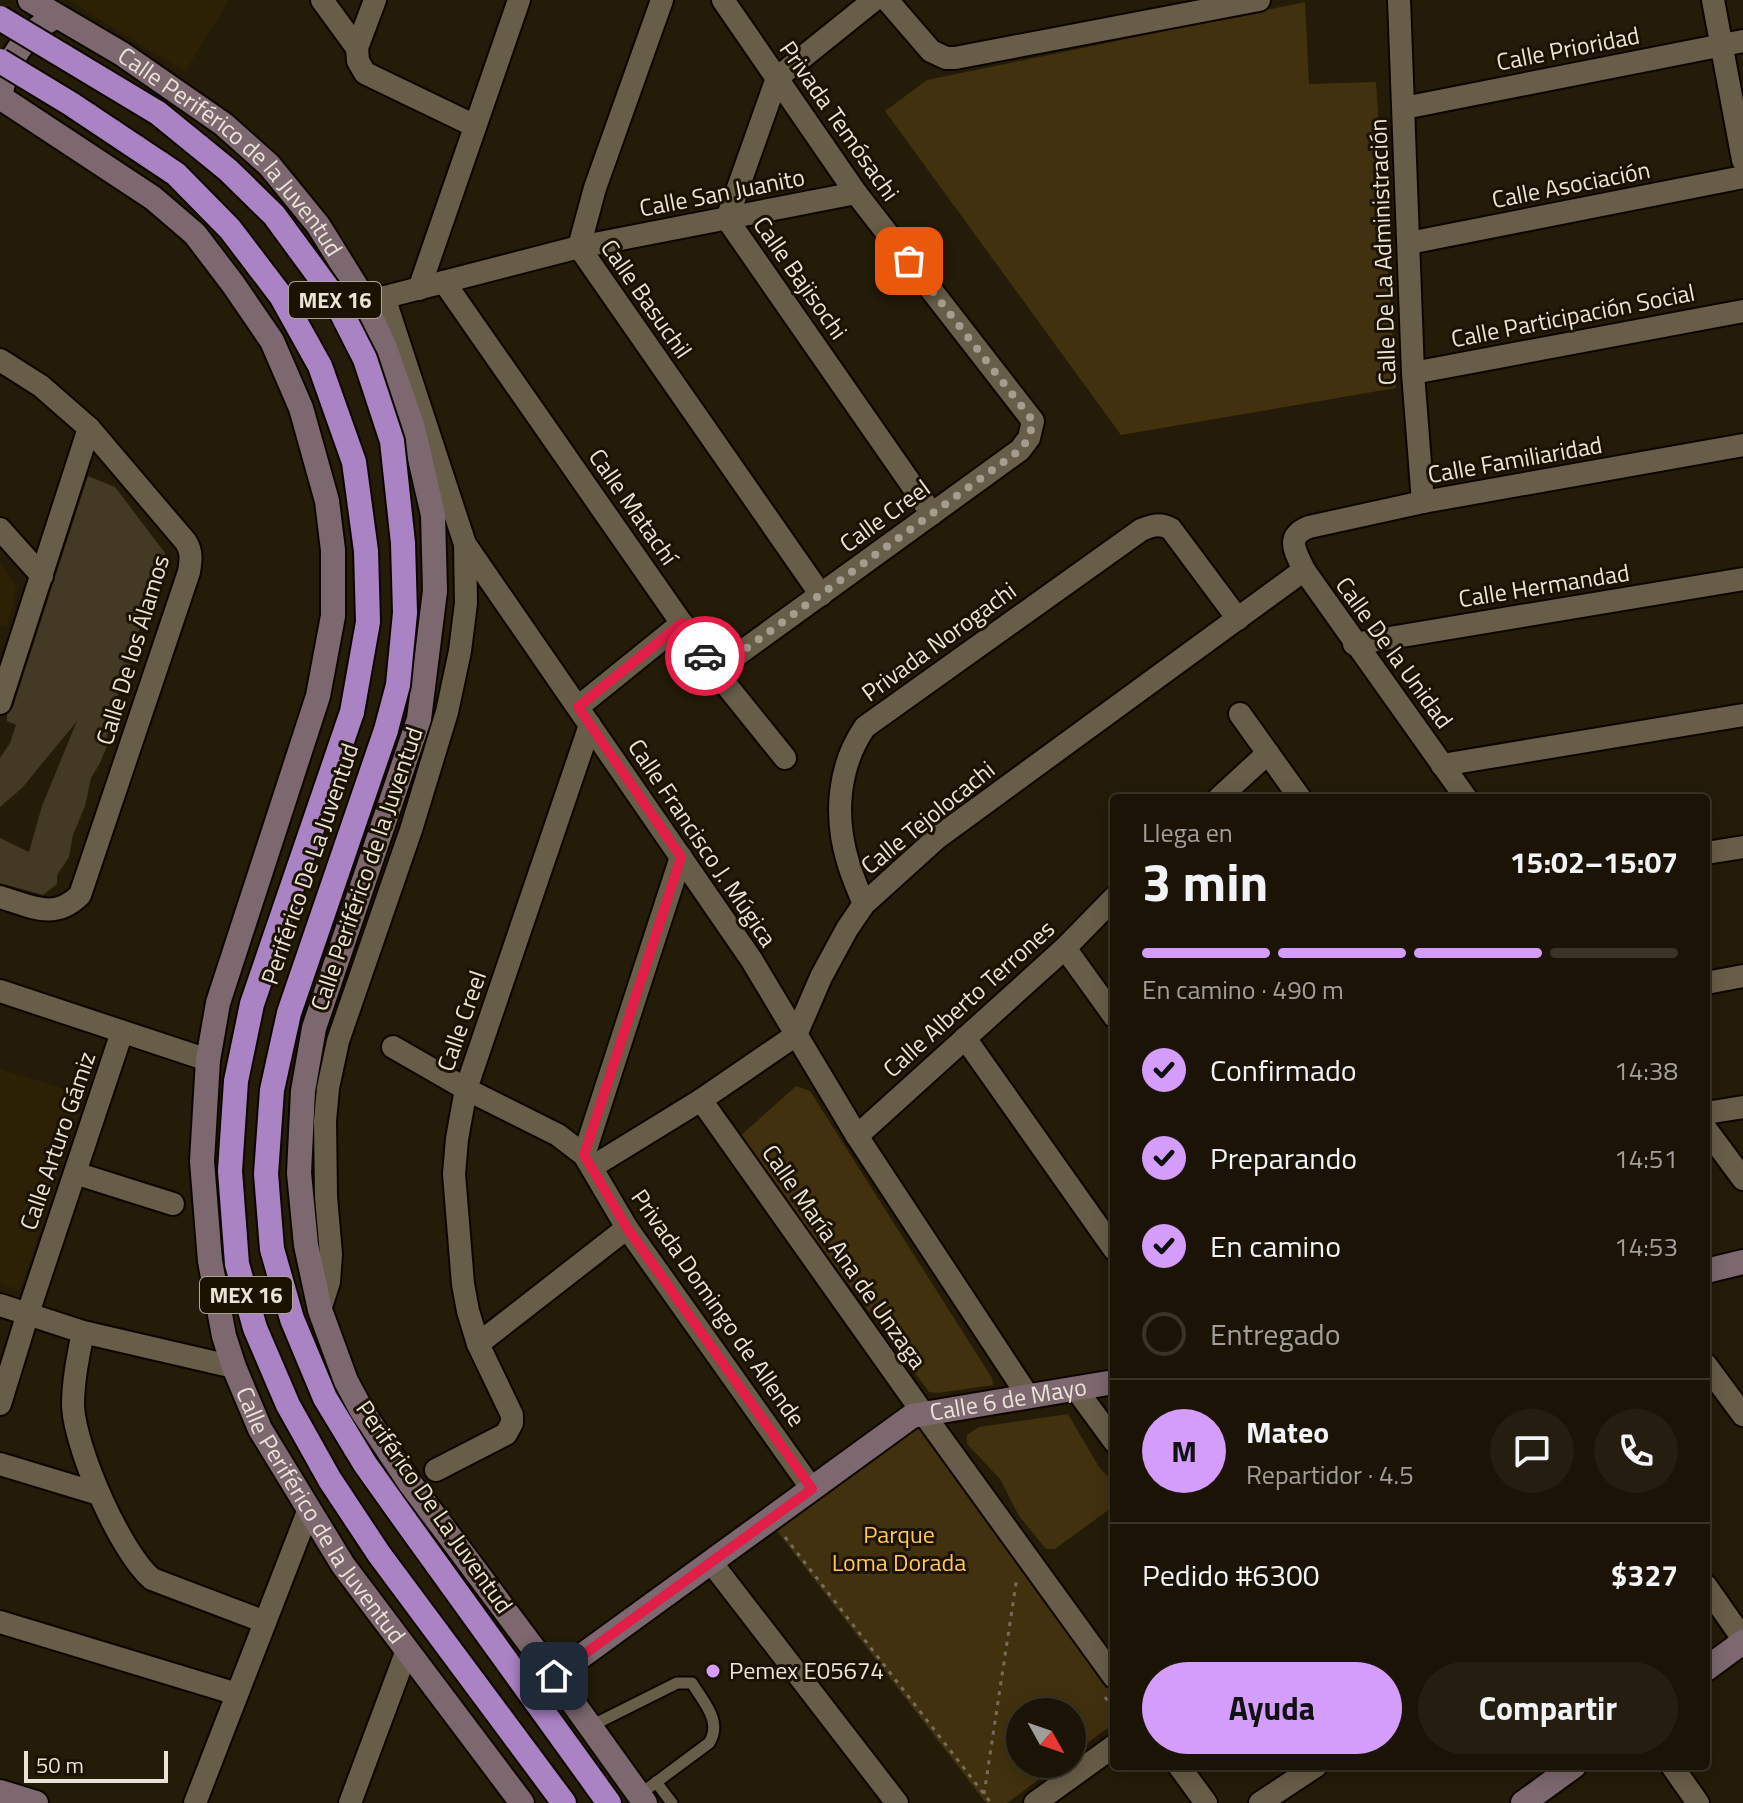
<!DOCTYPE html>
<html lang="es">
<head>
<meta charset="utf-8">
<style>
  :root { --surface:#1b1406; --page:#241d10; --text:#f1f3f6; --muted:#a09e9b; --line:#393328; --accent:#d49cfb }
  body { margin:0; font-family:"Titillium Web",sans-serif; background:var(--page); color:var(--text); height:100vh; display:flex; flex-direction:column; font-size:30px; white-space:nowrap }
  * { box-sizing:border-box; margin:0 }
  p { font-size:26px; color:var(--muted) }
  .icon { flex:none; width:44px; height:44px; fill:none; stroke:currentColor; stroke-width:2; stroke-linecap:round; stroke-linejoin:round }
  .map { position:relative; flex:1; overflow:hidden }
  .panel { position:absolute; left:1110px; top:794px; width:600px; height:976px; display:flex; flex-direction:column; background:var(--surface); border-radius:8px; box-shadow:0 4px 20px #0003,0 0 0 2px var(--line) }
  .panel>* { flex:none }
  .needle { width:52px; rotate:130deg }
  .controls { position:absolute; left:1006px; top:1698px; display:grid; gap:16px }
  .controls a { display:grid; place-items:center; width:80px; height:80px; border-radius:50%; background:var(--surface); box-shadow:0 4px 20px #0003,0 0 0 2px var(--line); font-size:40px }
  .scale { position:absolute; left:24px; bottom:20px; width:144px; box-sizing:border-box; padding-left:8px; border:4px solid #eae4d8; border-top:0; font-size:22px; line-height:28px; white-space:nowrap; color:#eae4d8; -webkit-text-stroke:6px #1b1202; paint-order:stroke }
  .pin { position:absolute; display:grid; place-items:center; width:68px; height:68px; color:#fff; margin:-34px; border-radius:16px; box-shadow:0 4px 12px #0006 }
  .courier { position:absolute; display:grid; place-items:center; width:80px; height:80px; margin:-40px; border:6px solid #e11d48; border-radius:50%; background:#fff; color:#222; box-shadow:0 2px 10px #0007 }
  .head em { font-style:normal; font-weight:700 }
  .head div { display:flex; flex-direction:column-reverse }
  .head { display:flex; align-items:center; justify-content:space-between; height:136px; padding:0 32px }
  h1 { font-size:52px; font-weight:700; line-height:60px }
  .bar { display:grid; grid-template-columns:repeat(4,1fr); gap:12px 8px; align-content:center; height:96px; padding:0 32px }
  .bar i { height:10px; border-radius:6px; background:var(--line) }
  .bar .selected { background:var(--accent) }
  .bar p { grid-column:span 4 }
  .line { display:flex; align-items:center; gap:20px; padding:0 32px; border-top:2px solid var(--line) }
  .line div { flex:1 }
  .round { display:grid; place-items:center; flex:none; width:84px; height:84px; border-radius:42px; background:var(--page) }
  ol { padding:0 32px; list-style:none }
  li { display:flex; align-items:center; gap:24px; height:88px }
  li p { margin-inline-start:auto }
  li .icon { padding:8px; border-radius:50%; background:var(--accent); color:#111; stroke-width:4 }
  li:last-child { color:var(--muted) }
  li i { width:44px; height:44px; border:4px solid var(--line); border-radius:50% }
  .primary-button { display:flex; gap:16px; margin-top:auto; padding:16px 32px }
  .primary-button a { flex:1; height:92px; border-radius:48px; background:var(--accent); color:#111; font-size:32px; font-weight:700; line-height:92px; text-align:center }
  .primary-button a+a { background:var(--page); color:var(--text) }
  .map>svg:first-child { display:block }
</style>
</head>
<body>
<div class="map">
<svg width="1743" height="1803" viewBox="0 0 1743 1803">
  <rect width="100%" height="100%" fill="#241b08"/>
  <g fill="#2c2005">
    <path d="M68,0h161l-44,72z"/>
    <path d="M0,562l16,22 -2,19 -8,23 -6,-1z"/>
    <path d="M0,1069l85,26 -65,195 -20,-6z"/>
  </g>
  <g fill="#41310e">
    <path d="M1305,2l4,82 67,-2 20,306 -275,47 -236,-324 42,-31z"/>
    <path d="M796,1086l14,5 182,287 1,7 -55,8 -9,-1 -190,-255z"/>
    <path d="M1068,1414l31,53 15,16v23l-59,43h-9l-27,-33 -19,-37 -33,-35v-9l12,-8z"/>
    <path d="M918,1427l196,270v26l-42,32v-43h-52v52h40l-53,39h-21l-209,-272z"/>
  </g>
  <path fill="#433925" d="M88,476l27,11 50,66 -20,56 -4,17 -18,36 8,2 -6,19 -4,-1 -15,58 3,1 -9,22 -9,15 -6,28 -12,29 -4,22 -12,18v9l-14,11 -43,-12v-45l29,14 13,-46 35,-85 -55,67 -22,19v-49l10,-15 6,-18 -9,-4v-7l6,-7z"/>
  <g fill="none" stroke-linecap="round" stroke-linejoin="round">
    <defs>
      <g id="lane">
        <path d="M591,1726l86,-43h15c11,19 31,38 17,60l-70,52"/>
        <path d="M656,1782l16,21"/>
      </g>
      <g id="street">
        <path d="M322,0l35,48"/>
        <path d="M375,0l-18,48 1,13 7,12 110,53"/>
        <path d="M662,0l-67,188 -16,59 242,348"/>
        <path d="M874,0l-97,78 -50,141 205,295"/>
        <path d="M887,0l44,51 15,7h9l304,-58"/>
        <path d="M1399,0l14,373 10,129"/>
        <path d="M1713,0l30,160"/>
        <path d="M1404,108l339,-67"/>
        <path d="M1409,243l334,-66"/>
        <path d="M444,282l271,389 70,87"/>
        <path d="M419,289l100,-289"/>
        <path d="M384,297l81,247 286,415 106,177 171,260"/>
        <path d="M370,301l209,-54 277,-54"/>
        <path d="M0,360l41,26 48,42 97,114c6,10 5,18 3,30l-109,323c-26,26 -49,11 -80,2"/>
        <path d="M1413,373l330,-62"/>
        <path d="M0,529l42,47"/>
        <path d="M1354,644l389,-65"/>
        <path d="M715,671l305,-221 9,-12 4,-17 -177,-228 -133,-193"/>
        <path d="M0,703l89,-275"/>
        <path d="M578,707l104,-84"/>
        <path d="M1240,714l60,84"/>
        <path d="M1442,765l301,-50"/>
        <path d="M1219,798l49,-45"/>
        <path d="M1466,798l-162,-228c-8,-18 -20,-33 5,-43l114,-25 320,-57"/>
        <path d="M1706,853l37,-6"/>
        <path d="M864,904c-6,-14 -12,-28 -16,-42 -14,-46 -10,-96 17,-135l276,-197c12,-5 19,-7 30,-1l67,90"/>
        <path d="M1065,948l49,68"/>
        <path d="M1706,983l37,-7"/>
        <path d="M0,991l208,69"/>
        <path d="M965,1038l149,211"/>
        <path d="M393,1047l73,42 92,46 26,20 43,73 185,261"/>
        <path d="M701,1100l222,313 191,264"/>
        <path d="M1706,1113l37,-6"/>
        <path d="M1706,1129l37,50"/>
        <path d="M857,1136l208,-188 49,-50"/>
        <path d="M584,1155l97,-298"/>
        <path d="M592,1167l109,-67 95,-65 25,-58 26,-48 17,-25 73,-66 367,-268"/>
        <path d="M75,1173l98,31"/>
        <path d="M0,1305l83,27 151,35"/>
        <path d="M320,1310l9,-28 2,-28 -5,-57 -1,-76 3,-33 10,-47 73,-211 36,-118 13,-61 6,-48 -1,-59"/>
        <path d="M83,1332c-5,25 -10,49 -10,74 2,42 47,146 79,173l113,43"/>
        <path d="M478,1344l149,-116"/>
        <path d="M1706,1365l37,50"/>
        <path d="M1076,1389l38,52"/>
        <path d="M0,1404l28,-91 94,-281"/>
        <path d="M0,1464l99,30"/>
        <path d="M436,1470l70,-36 6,-11v-8l-34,-71 -10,-33 -5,-27 -9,-110 3,-35 9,-50 124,-364"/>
        <path d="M711,1562l186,241"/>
        <path d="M1706,1586l37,53"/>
        <path d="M0,1622l237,72"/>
        <path d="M1179,1766l27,37"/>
        <path d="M1672,1766l26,37"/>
        <path d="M195,1803l114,-294"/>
        <path d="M350,1803l57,-153"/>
        <path d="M1035,1803l79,-57"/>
        <path d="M1260,1803l56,-37"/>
      </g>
      <g id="secondary">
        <path id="s1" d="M30,0l92,54 101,70 46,41 49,60 41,66 26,57 28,80 20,87 2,76 -16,128 -105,309 -11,63 -4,82 7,72 14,65 26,71 16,30 47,71 145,194 91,127"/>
        <path id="s2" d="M0,97l153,101 42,36 38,50 39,57 29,67 26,93 6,49v66l-15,80 -100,307 -10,57 -6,101 8,100 14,75 10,31 26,62 83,136 179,238"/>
        <path d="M0,97c6,-36 24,-63 56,-81"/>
        <path d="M1706,1271l37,-9"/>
        <path d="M1706,1669l37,-27"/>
        <path id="s3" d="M554,1676l358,-260 202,-34"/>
        <path d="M0,1792l36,11"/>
        <path d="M1523,1803l51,-37"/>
      </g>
      <g id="highway">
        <path d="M352,712l-100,292 -16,77 -6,90 7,93 18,64 33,77 42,75 49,74 185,249"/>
        <path d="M386,730l-97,283 -17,77 -6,84 6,75 20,70 33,79 40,66 42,59 202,280"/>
      </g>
    </defs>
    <use href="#lane" stroke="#0d0600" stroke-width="15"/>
    <use href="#street" stroke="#0d0600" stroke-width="26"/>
    <use href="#secondary" stroke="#0d0600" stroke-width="28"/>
    <use href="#highway" stroke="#0d0600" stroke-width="28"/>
    <g stroke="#756d5d" stroke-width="3" stroke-dasharray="4 6" stroke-linecap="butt">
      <path d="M785,1537l206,266"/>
      <path d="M1105,1697l9,13"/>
      <path d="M984,1794l33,-217"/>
    </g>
    <use href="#lane" stroke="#685d48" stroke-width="11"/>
    <use href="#street" stroke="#685d48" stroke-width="22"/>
    <use href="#secondary" stroke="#7c686e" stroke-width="24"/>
    <use href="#highway" stroke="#aa83c5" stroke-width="24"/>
    <defs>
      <g id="highway-bridge">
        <path d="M0,18l158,95 70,57 46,45 58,79 33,65 27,82 11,102 2,70 -7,72 -12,45"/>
        <path d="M0,61l71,43 105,70 54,55 51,67 39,70 34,96 12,89 2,71 -16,90"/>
      </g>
    </defs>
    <use href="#highway-bridge" stroke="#0d0600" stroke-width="28" stroke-linecap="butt"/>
    <use href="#highway-bridge" stroke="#aa83c5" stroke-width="24"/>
  </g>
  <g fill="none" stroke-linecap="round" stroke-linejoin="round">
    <path stroke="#a59e8f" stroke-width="8" stroke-dasharray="0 14.4" d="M705,656l10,15 305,-221 9,-12 4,-17 -124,-160"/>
    <path stroke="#e11d48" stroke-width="10" d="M554,1676l258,-187 -185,-261 -43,-73 97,-298 -103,-150 104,-84 23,33"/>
  </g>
  <circle fill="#d49cfb" stroke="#1b1202" stroke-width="3" cx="713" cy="1671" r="8"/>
  <g text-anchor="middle" stroke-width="6" stroke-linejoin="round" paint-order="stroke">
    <g fill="#1b1202" stroke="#aca598" stroke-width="2">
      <rect x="289" y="282" width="92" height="36" rx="6"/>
      <rect x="200" y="1277" width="92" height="36" rx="6"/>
    </g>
    <g font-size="22" font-weight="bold" fill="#eae4d8">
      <text x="335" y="308">MEX 16</text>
      <text x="246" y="1303">MEX 16</text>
    </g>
    <g font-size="24" fill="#eae4d8" stroke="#1b1202">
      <text transform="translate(1568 49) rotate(-11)" y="8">Calle Prioridad</text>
      <text transform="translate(839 121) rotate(55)" y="8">Privada Temósachi</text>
      <text dy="8" stroke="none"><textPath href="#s1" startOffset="254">Calle Periférico de la Juventud</textPath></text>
      <text transform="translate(1571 185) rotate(-11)" y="8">Calle Asociación</text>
      <text transform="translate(722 193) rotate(-11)" y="8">Calle San Juanito</text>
      <text transform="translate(1383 252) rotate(-92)" y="8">Calle De La Administración</text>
      <text transform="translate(800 278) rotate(55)" y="8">Calle Bajisochi</text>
      <text transform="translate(646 299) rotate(55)" y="8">Calle Basuchil</text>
      <text transform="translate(1573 316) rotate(-11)" y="8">Calle Participación Social</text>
      <text transform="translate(1515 460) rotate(-10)" y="8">Calle Familiaridad</text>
      <text transform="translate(633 507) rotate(55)" y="8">Calle Matachí</text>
      <text transform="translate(885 516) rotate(-36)" y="8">Calle Creel</text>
      <text transform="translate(1544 586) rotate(-9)" y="8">Calle Hermandad</text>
      <text transform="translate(939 642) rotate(-36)" y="8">Privada Norogachi</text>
      <text transform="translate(133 650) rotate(-73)" y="8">Calle De los Álamos</text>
      <text transform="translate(1394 653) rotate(54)" y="8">Calle De la Unidad</text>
      <text transform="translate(928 818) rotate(-39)" y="8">Calle Tejolocachi</text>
      <text transform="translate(702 843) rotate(56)" y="8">Calle Francisco J. Múgica</text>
      <text transform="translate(310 864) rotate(-71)" y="8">Periférico De La Juventud</text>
      <text transform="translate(367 869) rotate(-71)" y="8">Calle Periférico de la Juventud</text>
      <text transform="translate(969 999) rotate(-42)" y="8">Calle Alberto Terrones</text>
      <text transform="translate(462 1021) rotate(-71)" y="8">Calle Creel</text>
      <text transform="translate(58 1141) rotate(-71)" y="8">Calle Arturo Gámiz</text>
      <text transform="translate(844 1257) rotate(55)" y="8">Calle María Ana de Unzaga</text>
      <text transform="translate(718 1308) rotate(55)" y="8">Privada Domingo de Allende</text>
      <text dy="8" stroke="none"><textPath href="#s3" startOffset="540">Calle 6 de Mayo</textPath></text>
      <text transform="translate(434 1507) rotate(55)" y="8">Periférico De La Juventud</text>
      <text dy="8" stroke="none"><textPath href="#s2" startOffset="1600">Calle Periférico de la Juventud</textPath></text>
    </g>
    <g font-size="24" fill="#fec851" stroke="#1b1202">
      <text x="899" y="1543">Parque<tspan x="899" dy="28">Loma Dorada</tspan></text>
    </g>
    <g font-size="24" fill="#eae4d8" stroke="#1b1202" text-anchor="start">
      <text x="729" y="1679">Pemex E05674</text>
    </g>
  </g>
</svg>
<div class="controls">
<a><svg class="needle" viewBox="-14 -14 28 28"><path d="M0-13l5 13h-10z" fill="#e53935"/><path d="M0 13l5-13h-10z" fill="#a09e9b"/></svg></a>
</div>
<div class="scale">50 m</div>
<div class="pin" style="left:909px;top:261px;background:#ea580c"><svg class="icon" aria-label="bag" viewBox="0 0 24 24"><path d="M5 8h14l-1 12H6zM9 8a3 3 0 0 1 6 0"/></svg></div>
<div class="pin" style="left:554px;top:1676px;background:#1f2937"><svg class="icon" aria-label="home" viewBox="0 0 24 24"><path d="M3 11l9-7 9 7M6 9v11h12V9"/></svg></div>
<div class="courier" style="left:705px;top:656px"><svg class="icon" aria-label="car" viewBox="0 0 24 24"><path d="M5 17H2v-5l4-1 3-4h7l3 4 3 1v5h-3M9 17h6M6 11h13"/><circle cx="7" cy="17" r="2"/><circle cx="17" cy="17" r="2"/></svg></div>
<section class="panel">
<div class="head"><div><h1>3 min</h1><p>Llega en</p></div><em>15:02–15:07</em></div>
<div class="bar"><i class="selected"></i><i class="selected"></i><i class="selected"></i><i></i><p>En camino · 490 m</p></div>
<ol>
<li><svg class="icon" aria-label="check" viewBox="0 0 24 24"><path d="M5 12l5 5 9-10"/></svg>Confirmado<p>14:38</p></li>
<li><svg class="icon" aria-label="check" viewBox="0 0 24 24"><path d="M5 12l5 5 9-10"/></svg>Preparando<p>14:51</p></li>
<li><svg class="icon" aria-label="check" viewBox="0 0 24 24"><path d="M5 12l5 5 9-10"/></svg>En camino<p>14:53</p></li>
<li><i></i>Entregado</li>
</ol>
<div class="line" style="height:144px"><b class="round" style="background:var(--accent);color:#111">M</b><div><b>Mateo</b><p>Repartidor · 4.5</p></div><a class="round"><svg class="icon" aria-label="chat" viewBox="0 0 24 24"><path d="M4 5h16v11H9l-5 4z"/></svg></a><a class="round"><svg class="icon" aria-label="phone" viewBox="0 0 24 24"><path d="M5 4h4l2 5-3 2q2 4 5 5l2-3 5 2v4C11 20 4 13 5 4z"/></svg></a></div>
<div class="line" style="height:104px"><div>Pedido #6300</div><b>$327</b></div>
<div class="primary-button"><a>Ayuda</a><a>Compartir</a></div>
</section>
</div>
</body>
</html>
